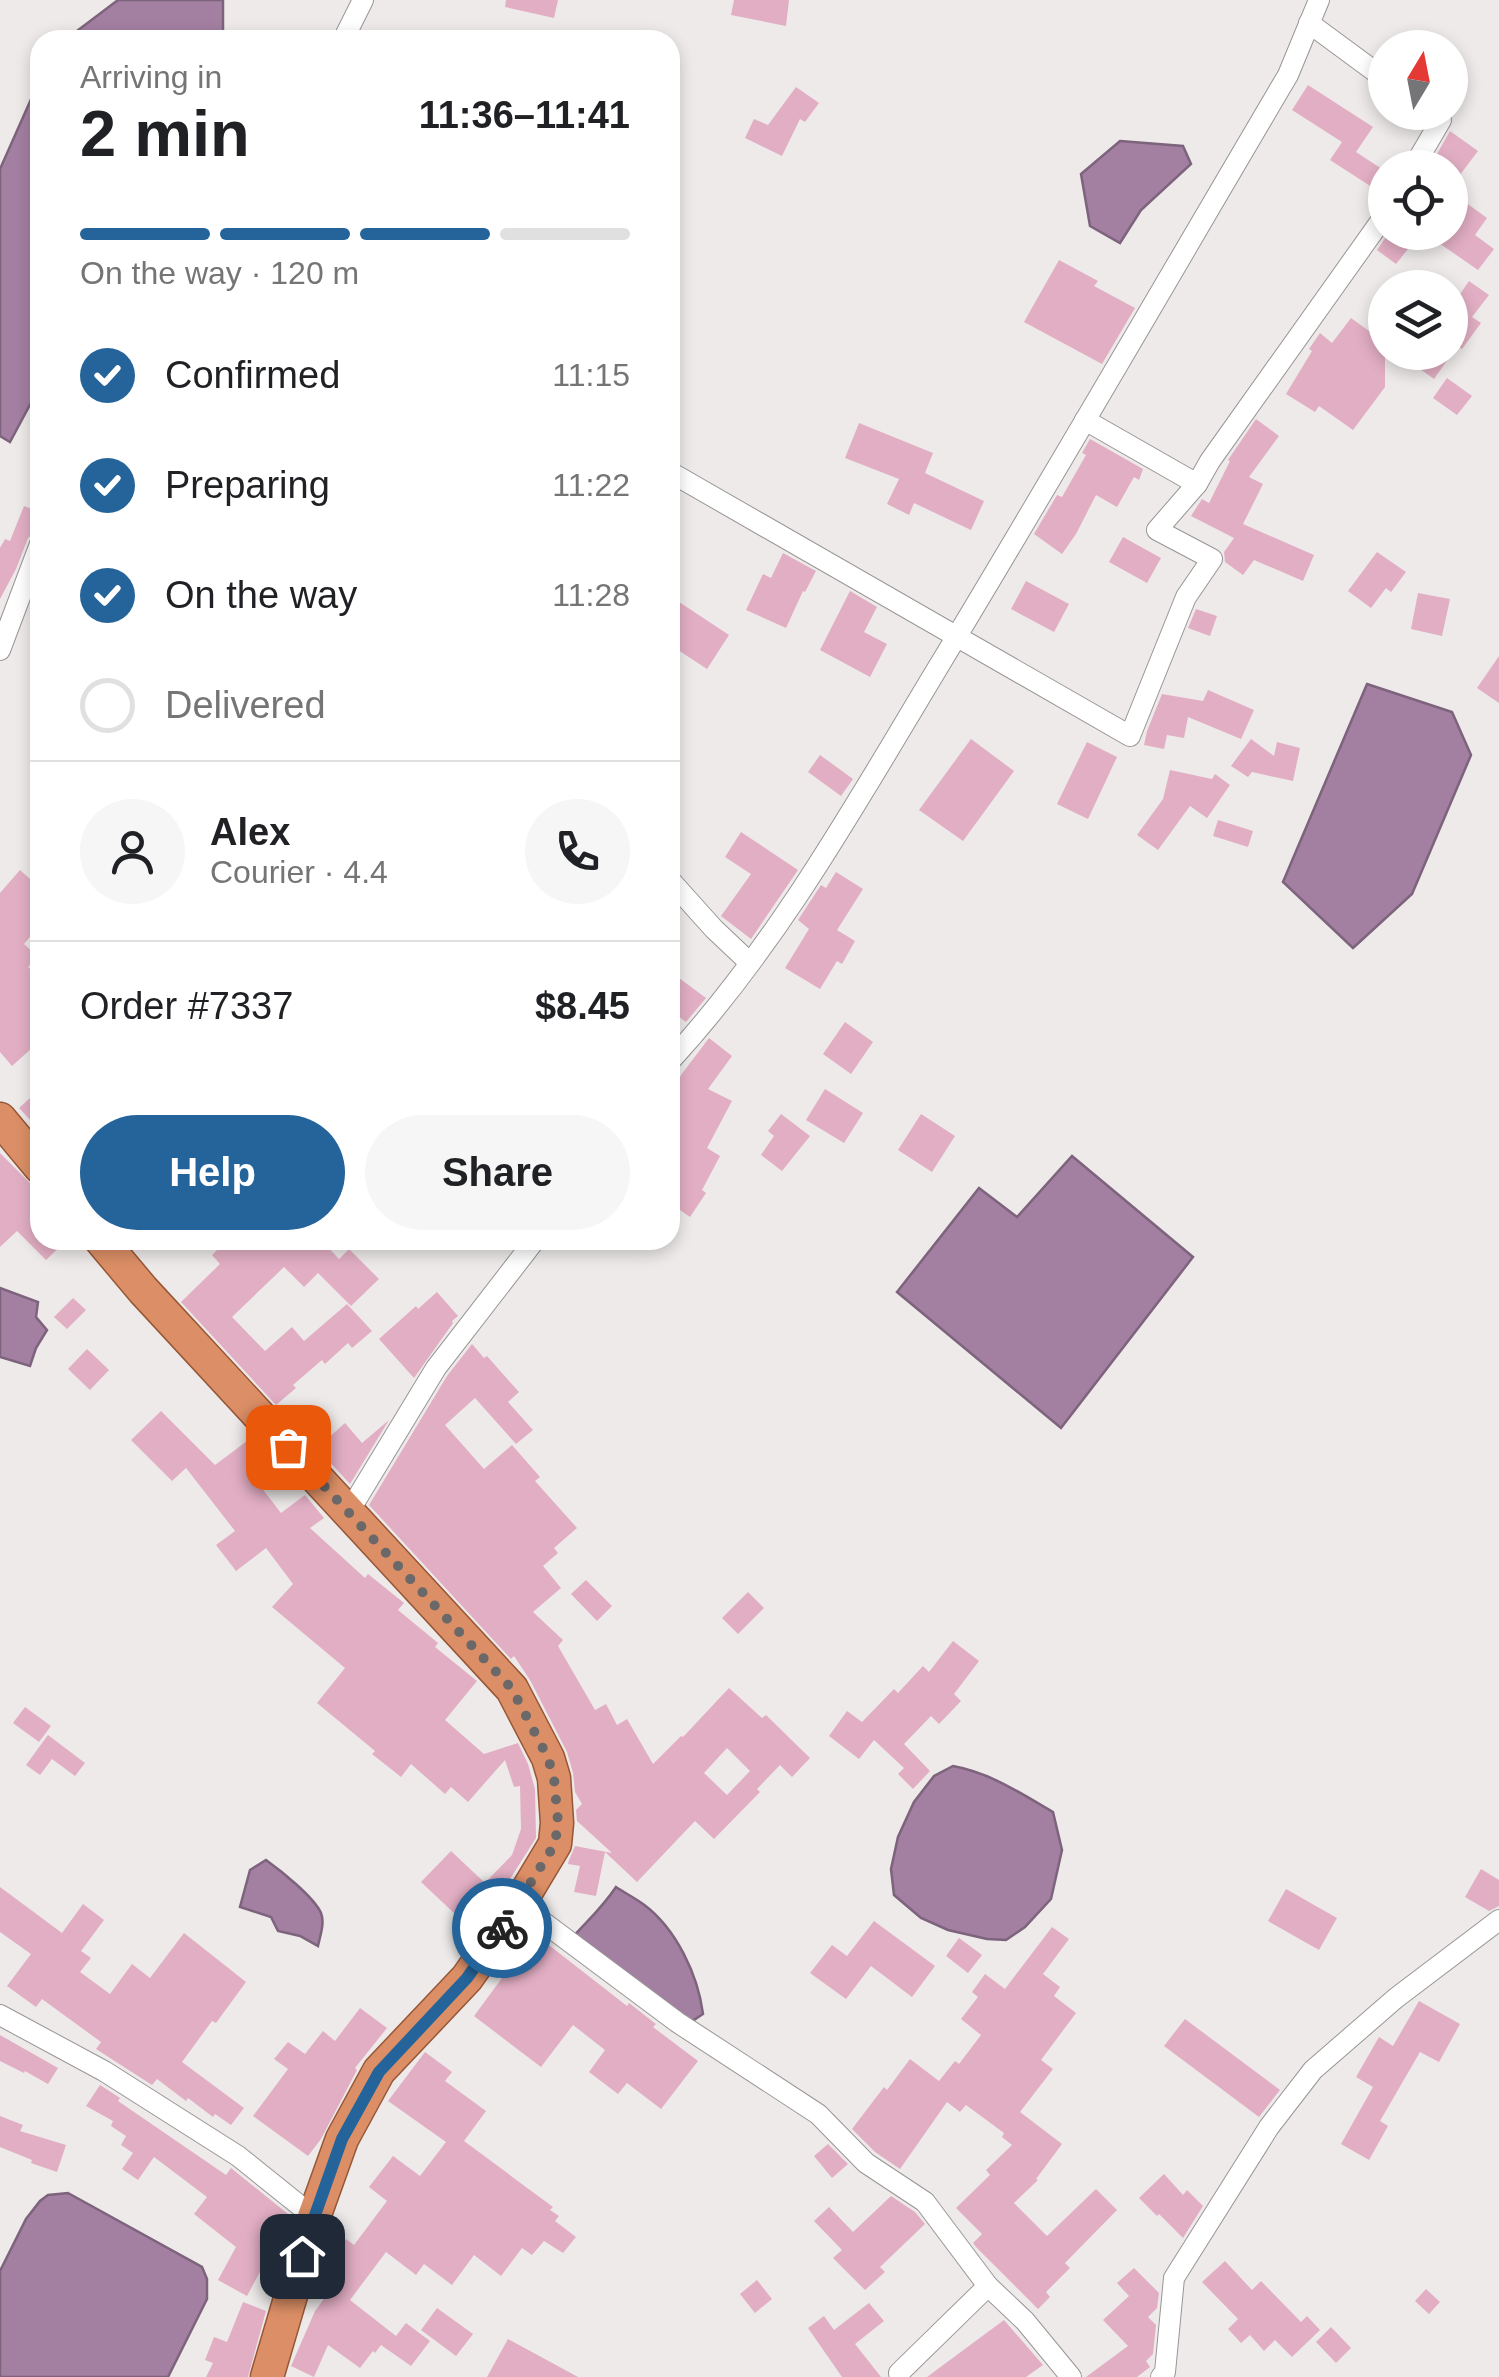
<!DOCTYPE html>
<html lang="en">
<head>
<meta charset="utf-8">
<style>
  :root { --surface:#fff; --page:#f6f6f6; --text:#202124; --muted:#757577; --line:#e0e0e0; --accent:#24649a }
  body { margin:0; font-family:Helvetica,sans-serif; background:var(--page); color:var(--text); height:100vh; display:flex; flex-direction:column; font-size:38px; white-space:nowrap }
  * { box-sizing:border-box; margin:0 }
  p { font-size:32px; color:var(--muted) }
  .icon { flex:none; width:55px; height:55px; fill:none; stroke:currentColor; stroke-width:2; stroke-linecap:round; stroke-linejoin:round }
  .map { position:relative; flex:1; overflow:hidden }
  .details { position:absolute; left:30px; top:30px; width:650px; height:1220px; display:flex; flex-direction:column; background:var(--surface); border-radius:30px; box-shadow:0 5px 15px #0003 }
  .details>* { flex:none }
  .needle { width:65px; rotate:10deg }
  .buttons { position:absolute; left:1368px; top:30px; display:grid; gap:20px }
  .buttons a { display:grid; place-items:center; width:100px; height:100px; border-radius:50%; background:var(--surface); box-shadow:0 5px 15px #0003; font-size:50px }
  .pin { position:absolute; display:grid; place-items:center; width:85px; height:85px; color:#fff; margin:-42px; border-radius:20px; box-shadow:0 5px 15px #0006 }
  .courier { position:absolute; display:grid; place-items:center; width:100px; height:100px; margin:-50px; border:8px solid #24649a; border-radius:50%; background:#fff; color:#222; box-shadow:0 2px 12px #0007 }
  .head em { font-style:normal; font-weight:600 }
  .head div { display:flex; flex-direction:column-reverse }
  .head { display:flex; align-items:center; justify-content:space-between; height:170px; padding:0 50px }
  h1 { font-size:65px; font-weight:600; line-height:75px }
  .bar { display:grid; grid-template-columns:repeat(4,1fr); gap:15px 10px; align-content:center; height:120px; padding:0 50px }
  .bar i { height:12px; border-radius:8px; background:var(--line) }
  .bar .active { background:var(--accent) }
  .bar p { grid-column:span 4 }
  .line { display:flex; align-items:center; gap:25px; padding:0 50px; border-top:2px solid var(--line) }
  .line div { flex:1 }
  .round { display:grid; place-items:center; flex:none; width:105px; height:105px; border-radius:52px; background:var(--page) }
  ol { padding:0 50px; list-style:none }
  li { display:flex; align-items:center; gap:30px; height:110px }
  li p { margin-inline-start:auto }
  li .icon { padding:10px; border-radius:50%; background:var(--accent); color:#fff; stroke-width:4 }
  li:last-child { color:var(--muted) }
  li i { width:55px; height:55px; border:5px solid var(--line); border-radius:50% }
  .button { display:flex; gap:20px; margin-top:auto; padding:20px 50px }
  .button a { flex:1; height:115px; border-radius:60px; background:var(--accent); color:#fff; font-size:40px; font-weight:600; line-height:115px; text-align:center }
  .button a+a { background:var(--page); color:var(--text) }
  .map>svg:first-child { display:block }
</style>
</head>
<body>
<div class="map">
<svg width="1499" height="2377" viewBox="0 0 1499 2377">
  <rect width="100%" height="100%" fill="#eeeaea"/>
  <g fill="#a37fa2" stroke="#7d637c" stroke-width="2.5">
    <path d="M118,0h105v34l-5,6h-153z"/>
    <path d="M40,79v307l-30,56 -10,-6v-267z"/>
    <path d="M1120,141l63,5 8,18 -50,46 -21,33 -30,-17 -9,-52z"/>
    <path d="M1367,684l85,28 19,43 -59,139 -59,54 -70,-66z"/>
    <path d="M1072,1156l121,101 -132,171 -164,-136 82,-104 38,29z"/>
    <path d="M0,1288l38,14 -2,15 11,13 -11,18 -6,18 -30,-9z"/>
    <path d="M953,1766c38,7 67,27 100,46l9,38 -11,49 -26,28 -19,13 -19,-1 -39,-9 -27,-12 -27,-23 -3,-26 7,-32 16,-35 20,-26z"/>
    <path d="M266,1860c14,10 48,37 55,53 4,10 -1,23 -3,33l-18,-10 -22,-5 -7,-14 -31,-10 10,-37z"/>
    <path d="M616,1887c9,6 19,11 27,17 33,24 55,71 60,110l-9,6h-13l-109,-82c16,-18 30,-30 44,-51z"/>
    <path d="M68,2193l134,74 5,12v20l-39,78h-168v-106l26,-52 14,-18 8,-6z"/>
  </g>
  <g fill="#e2aec3" fill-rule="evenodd">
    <path d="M506,0h52l-4,18 -49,-11z"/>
    <path d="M734,0h55l-3,26 -55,-11z"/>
    <path d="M1308,85l65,42 -17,25 29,19v10l-7,10 -48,-31 12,-18 -50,-32z"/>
    <path d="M796,87l23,16 -14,19 -5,-3 -18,37 -37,-18 9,-19 14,6z"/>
    <path d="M1450,131l28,20 -28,37v-20h-21z"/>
    <path d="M1465,202l22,16 -12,17 19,14 -16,21 -55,-38h27v-10z"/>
    <path d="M1388,234l20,15 -12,15 -19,-14z"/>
    <path d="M1059,260l39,21 -4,5 41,22 -33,56 -78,-42z"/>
    <path d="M1469,281l20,14 -17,22 9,6 -19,26 -12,-8v-25l11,-16 -3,-3z"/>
    <path d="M1385,309v78l-32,43 -34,-24 -4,6 -29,-18 26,-43 -3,-2 11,-16 12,10 19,-25 18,13z"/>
    <path d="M1422,352h31l-19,27 -21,-15z"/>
    <path d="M1447,378l25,18 -15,19 -24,-17z"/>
    <path d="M1256,419l23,17 -30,41 14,7 -20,40 71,31 -11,26 -49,-21 -11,15 -18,-13 -1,-10 10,-14 -43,-22 11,-17 7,4 21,-42 -2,-1z"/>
    <path d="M859,423l74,30 -8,20 59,28 -13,29 -57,-27 -5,12 -22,-11 12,-25 -54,-21z"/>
    <path d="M1090,439l53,30 -4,11 -5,-3 -17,30 -21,-12 -20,39 -14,20 -28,-20 23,-39 5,2 24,-42 -4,-2z"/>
    <path d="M24,506l16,6v14l-2,4 -10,8 -12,31 -16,30v-51l5,-9 5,2z"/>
    <path d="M1123,537l38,21 -14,25 -38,-21z"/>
    <path d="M1377,552l29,20 -15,20 -5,-4 -15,20 -23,-17z"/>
    <path d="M783,553l33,18 -11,21 -2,-1 -17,37 -40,-18 17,-36 8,4z"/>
    <path d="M1026,581l43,23 -15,28 -43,-23z"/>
    <path d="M850,591l27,16 -13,25 23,12 -17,33 -50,-27z"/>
    <path d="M1418,593l32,6 -8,37 -31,-7z"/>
    <path d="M670,596l59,39 -22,34 -32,-21 3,-4 -8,-4z"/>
    <path d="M1196,609l21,7 -7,20 -22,-8z"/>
    <path d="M1499,656v47l-22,-15z"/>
    <path d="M1208,690l46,20 -13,29 -53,-22 -4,21 -17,-3 -3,14 -20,-4 3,-14 15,-37 41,7z"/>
    <path d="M971,739l43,32 -51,70 -44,-31z"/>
    <path d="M1251,739l23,17 3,-14 23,6 -7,33 -41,-9 -4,5 -17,-11z"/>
    <path d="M1087,742l30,15 -29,62 -31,-15z"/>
    <path d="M820,755l33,24 -12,17 -33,-24z"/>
    <path d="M1170,770l42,9 3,-5 15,11 -23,33 -17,-12 -32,44 -21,-15 26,-36z"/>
    <path d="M1218,820l35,11 -5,16 -35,-11z"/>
    <path d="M741,832l57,38 -47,69 -30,-23 30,-42 -26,-17z"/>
    <path d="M20,870l20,18v37l-16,19 14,13 -10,10 12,11v78l-8,-8 -20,18 -12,-14v-159z"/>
    <path d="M836,872l27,17 -26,41 18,11 -13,23 -5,-3 -17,28 -35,-21 24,-39 -11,-9 23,-35 5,3z"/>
    <path d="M679,978l27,20 -20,24 -16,-12v-19z"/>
    <path d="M845,1022l28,20 -22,32 -28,-20z"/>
    <path d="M709,1038l23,18 -24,33 24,12 -25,47 13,8 -18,34 4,3 -16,24 -20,-14v-108l11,-20z"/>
    <path d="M40,1089v41l-21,-22z"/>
    <path d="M825,1089l38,24 -19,30 -38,-23z"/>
    <path d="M781,1114l29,22 -28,35 -21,-16 13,-19 -6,-5z"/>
    <path d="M921,1114l34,22 -23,36 -34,-22z"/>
    <path d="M0,1153l40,40v47h27l-21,20 -29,-29 -17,16z"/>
    <path d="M227,1240h94l18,19 10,-10 30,30 -28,27 -33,-33 -14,14 -20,-20 -52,50 33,34 27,-24 12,14 43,-37 25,27 -20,17 -4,-5 -23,21 -3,-4 -29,25 3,3 -20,17 -95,-103 39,-38 -8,-9z"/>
    <path d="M437,1292l21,24 -6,5 1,2 -39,55 -35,-39 37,-33 2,3z"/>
    <path d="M73,1298l13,12 -19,19 -13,-12z"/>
    <path d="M472,1344l12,14 3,-2 32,36 -11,10 25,28 -17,14 -41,-46 -30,27 39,44 28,-24 28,32 -5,4 42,47 -23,20 4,5 -15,13 18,22 -28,24 30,28 -5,6 37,64 11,-6 11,21 10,-6 26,45 28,-28 2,1 46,-49 33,30 4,-3 44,43 -18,19 -12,-12 -23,24 3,3 -46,47 -19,-18 -58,61 -32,-30 -9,44 -22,-4 6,-26 -12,-2 1,-4 6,-14 37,7 -35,-32 -1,-11 6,-6 -7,-12 -2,-19 -6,-21 -37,-72 -16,-24 -3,3 -142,-154 78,-129zM727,1748l23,23 -23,24 -23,-22z"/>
    <path d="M87,1349l22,21 -19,20 -22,-21z"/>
    <path d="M161,1411l54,54 36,-27 20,26 -17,14 27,35 24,-18 19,23 -14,10 55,50 3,-4 36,29 -6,7 40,33 -3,4 42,34 -32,39 39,34 34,-11 10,21 7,25 1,49 -40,63 -26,27 -49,-46 30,-31 34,32 27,-28 9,-26 -1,-43 -6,1 -9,-27 -37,42 -17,-15 -6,7 -34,-30 -10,13 -29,-23 3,-3 -58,-48 28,-35 -73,-61 21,-23 -27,-36 -30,23 -20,-26 19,-14 -49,-63 -14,13 -41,-41z"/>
    <path d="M389,1420l-39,64 -33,-36 28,-25 17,20z"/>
    <path d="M586,1580l26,26 -15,15 -26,-27z"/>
    <path d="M748,1592l16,16 -26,26 -16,-16z"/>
    <path d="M953,1641l26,20 -25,33 7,7 -22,23 -8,-8 -27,28 26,27 -17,18 -15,-15 6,-6 -30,-28 -15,19 -30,-23 18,-25 15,11 32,-33 4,4 25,-27 6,6z"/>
    <path d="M25,1707l26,19 -12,16 -26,-19z"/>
    <path d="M48,1735l37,28 -10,13 -23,-17 -12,16 -14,-10z"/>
    <path d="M1481,1869l18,11v26l-10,5 -24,-14z"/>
    <path d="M0,1887l62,46 21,-29 21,16 -23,31 10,7 -11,14 30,22 22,-30 18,14 34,-45 62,49 -30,41 -4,-2 -30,41 62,46 -13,17 -16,-11 -2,3 -25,-19 -2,3 -29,-22 -5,6 -56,-36 5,-7 -59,-43 -6,8 -29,-21 24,-32 -31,-22z"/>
    <path d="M1286,1889l51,29 -18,32 -51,-29z"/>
    <path d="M874,1921l61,45 -23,31 -41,-31 -25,33 -36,-26 22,-28 15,11z"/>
    <path d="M1052,1927l17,12 -26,35 17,13 -6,9 22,17 -35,47 12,9 -33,43 42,32 -26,35 2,1 -24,23 33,33 49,-47 21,21 -52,53 5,5 -24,24 4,5 -12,12 -62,-62 -3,-4 9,-9 -26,-26 34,-33 -4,-5 26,-25 -10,-8 2,-4 -38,-28 -6,7 -13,-10 -47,67 -25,-17 -23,-23 32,-42 3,3 23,-31 29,22 16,-20 4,3 22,-29 -20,-16 17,-22 -6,-5 13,-18 20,15z"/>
    <path d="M527,1928l100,78 2,-3 27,21 -3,3 45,34 -37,48 -34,-26 -9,11 -29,-22 16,-22 -32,-25 -32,42 -67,-51 31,-42 -7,-5z"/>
    <path d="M959,1938l23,17 -14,18 -22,-17z"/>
    <path d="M1419,2001l41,23 -21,38 -19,-10 -40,69 8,5 -19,34 -28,-16 32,-57 -17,-10 23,-40 14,9z"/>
    <path d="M360,2008l27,20 -32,40 2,2 -36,69 -13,17 -55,-40 35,-47 -14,-10 14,-17 17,12 18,-23 12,10z"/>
    <path d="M1185,2019l95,71 -21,27 -95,-71z"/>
    <path d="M0,2035l58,33 -10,16 -23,-13 -1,2 -24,-12z"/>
    <path d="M425,2052l27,20 -7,9 41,30 -22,30 89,66 -3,3 9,6 -4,5 21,16 -13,16 -19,-12 -12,14 -10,-7 -21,28 -27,-21 -22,30 -28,-21 -8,11 -30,-23 -36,48 46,36 10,-13 24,18 -19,25 -30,-21 -6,8 -2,-2 -13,17 -32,-23 -14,32 -23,-11 24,-55 19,-26 -14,-11 26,-35 8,6 33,-44 -18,-14 24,-31 27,20 26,-34 -58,-41z"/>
    <path d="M100,2085l20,13 -2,3 108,74 5,-7 62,50 -9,31 -8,-7 -29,54 -29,-16 18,-33 -42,-33 13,-17 -53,-40 -16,23 -16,-11 11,-16 -12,-8 5,-9 -15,-10 2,-5 -27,-15z"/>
    <path d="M0,2116l23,9 -3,6 46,14 -9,27 -26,-9 1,-3 -32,-13z"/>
    <path d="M828,2144l20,20 -16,14 -18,-22z"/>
    <path d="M1164,2174l19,21 4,-5 16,16 -20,32 -24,-24 -2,2 -18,-18z"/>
    <path d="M891,2196l24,16 10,12 -45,43 5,5 -20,18 -32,-32 9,-8 -28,-29 15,-14 24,25z"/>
    <path d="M1225,2261l27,29 9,-9 40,41 6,-6 13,14 -28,27 -17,-17 -11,11 -14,-16 -9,8 -13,-14 10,-10 -36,-37z"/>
    <path d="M1134,2268l25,25 -2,15 -9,9 8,8 -3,29 -7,7 4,6 -13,10h-51l42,-31 -25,-26 26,-24 -12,-13z"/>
    <path d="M757,2280l15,19 -17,14 -15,-19z"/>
    <path d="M1426,2289l14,13 -11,12 -14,-13z"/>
    <path d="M243,2302l23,9 -18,66h-42l7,-14 -8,-3 9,-23 13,5z"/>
    <path d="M869,2303l15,18 -29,23 26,33h-39l-34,-49 16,-12 10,14z"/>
    <path d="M437,2308l36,26 -17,22 -35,-26z"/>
    <path d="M1004,2320l39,45 -17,12h-99z"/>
    <path d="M1331,2327l20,21 -15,15 -20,-21z"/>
    <path d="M508,2339l70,38h-91z"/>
  </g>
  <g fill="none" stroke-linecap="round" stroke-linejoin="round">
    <defs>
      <g id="minor">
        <path d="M1309,23l76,56"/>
        <path d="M343,40l20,-40"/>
        <path d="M1413,168l28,-48 -10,-8"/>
        <path d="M1085,420l112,64 13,-23 175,-246"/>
        <path d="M670,472l460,264 56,-139 26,-38 -55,-29 40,-46"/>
        <path d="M0,650l40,-106"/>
        <path d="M670,880l44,49 36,34"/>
        <path d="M670,1061c106,-115 184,-254 264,-387 120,-198 236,-399 354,-599l31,-75"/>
        <path d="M348,1513l88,-145 99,-128"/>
        <path d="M519,1904l158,118 141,92 48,49 59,39 63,84"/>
        <path d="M0,2015l104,56 134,85 76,61"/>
        <path d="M899,2373l89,-87 37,35 46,56"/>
        <path d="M1161,2377l4,-5 9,-94 95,-151 44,-57 83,-72 103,-78"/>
      </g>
      <g id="trunk">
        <path d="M0,1119l40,48"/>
        <path d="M101,1240l42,50 369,399 36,69 6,20 3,45 -2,21 -36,60 -52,74 -88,93 -37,68 -28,78 -47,160"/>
      </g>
    </defs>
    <use href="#minor" stroke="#999595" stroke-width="22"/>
    <use href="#trunk" stroke="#965736" stroke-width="35"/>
    <use href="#minor" stroke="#fff" stroke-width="20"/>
    <use href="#trunk" stroke="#dc8f66" stroke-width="32"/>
  </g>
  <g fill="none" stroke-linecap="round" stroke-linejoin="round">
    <path stroke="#6a6868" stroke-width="10" stroke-dasharray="0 18" d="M288,1447l224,242 36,69 6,20 4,44 -3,22 -53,84"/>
    <path stroke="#24649a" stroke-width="12" d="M302,2256l12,-38 28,-79 37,-67 88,-94 35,-50"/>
  </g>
</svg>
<div class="buttons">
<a><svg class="needle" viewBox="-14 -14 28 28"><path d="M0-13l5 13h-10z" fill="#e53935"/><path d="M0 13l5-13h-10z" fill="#757577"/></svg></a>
<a><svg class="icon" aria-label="locate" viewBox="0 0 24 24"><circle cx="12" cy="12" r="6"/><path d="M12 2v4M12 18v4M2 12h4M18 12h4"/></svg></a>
<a><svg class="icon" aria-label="layers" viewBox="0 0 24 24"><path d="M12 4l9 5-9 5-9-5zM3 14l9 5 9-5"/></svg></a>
</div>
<div class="pin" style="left:288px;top:1447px;background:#ea580c"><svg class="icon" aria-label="bag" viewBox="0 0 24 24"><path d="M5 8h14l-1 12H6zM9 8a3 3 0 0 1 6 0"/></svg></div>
<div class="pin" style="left:302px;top:2256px;background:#1f2937"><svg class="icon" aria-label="home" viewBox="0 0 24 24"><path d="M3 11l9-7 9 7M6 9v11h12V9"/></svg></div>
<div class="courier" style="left:502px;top:1928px"><svg class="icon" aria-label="bike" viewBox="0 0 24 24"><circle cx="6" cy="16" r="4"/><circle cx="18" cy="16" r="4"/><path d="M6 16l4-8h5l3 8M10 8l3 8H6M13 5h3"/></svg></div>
<section class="details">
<div class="head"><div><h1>2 min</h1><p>Arriving in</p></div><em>11:36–11:41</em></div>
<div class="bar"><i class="active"></i><i class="active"></i><i class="active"></i><i></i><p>On the way · 120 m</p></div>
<ol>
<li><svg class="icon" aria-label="check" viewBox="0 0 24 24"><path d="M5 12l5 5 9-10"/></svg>Confirmed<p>11:15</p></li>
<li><svg class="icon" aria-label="check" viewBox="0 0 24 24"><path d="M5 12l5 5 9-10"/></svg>Preparing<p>11:22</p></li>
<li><svg class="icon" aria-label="check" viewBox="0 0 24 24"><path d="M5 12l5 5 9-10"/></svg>On the way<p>11:28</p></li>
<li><i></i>Delivered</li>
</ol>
<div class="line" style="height:180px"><a class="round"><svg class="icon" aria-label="person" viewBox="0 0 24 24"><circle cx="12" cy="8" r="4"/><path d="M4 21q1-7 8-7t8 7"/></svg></a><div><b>Alex</b><p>Courier · 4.4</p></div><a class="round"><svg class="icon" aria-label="phone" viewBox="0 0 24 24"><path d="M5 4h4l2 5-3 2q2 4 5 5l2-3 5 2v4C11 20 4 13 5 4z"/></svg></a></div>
<div class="line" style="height:130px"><div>Order #7337</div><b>$8.45</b></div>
<div class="button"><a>Help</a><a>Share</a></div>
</section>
</div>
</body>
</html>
